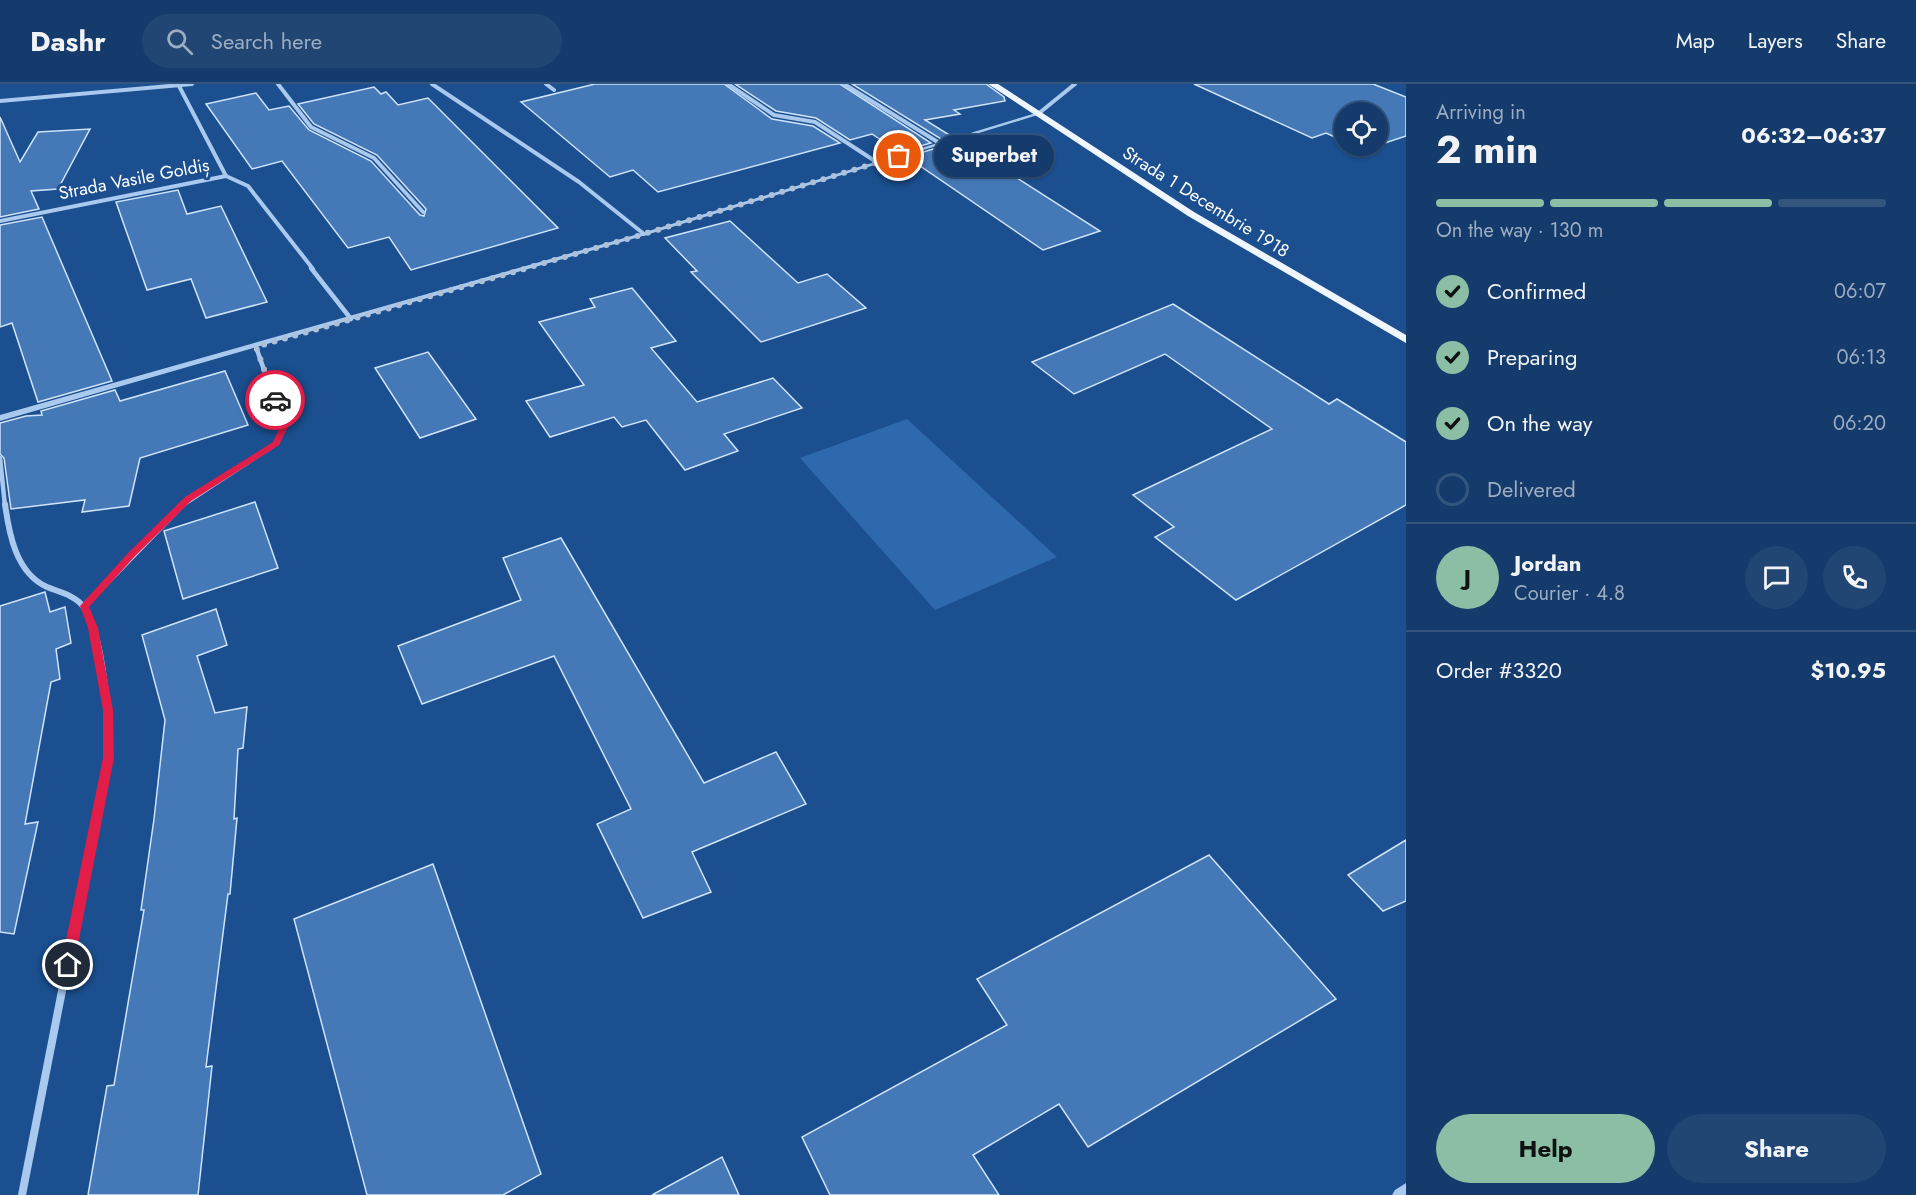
<!DOCTYPE html>
<html lang="en">
<head>
<meta charset="utf-8">
<style>
  :root { --surface:#143b6b; --page:#214673; --text:#f1f3f6; --muted:#9dadc1; --line:#33557e; --accent:#8abfa5 }
  body { margin:0; font-family:Jost,sans-serif; background:var(--page); color:var(--text); height:100vh; display:flex; flex-direction:column; font-size:22px; white-space:nowrap }
  * { box-sizing:border-box; margin:0 }
  p { font-size:20px; color:var(--muted) }
  .icon { flex:none; width:33px; height:33px; fill:none; stroke:currentColor; stroke-width:2; stroke-linecap:round; stroke-linejoin:round }
  .map { position:relative; flex:1; overflow:hidden }
  .side { display:flex; flex-direction:column; background:var(--surface); width:510px }
  .side>* { flex:none }
  .tools { position:absolute; left:1334px; top:18px; display:grid; gap:12px }
  .tools a { display:grid; place-items:center; width:54px; height:54px; border-radius:50%; background:var(--surface); box-shadow:0 2px 4px #0004,0 0 0 2px var(--line); font-size:30px }
  .pin { position:absolute; display:grid; place-items:center; width:51px; height:51px; color:#fff; margin:-26px; border:3px solid #fff; border-radius:50%; box-shadow:0 2px 6px #0007 }
  .courier { position:absolute; display:grid; place-items:center; width:60px; height:60px; margin:-30px; border:4px solid #e11d48; border-radius:50%; background:#fff; color:#222; box-shadow:0 2px 8px #0007 }
  .bubble { position:absolute; height:42px; border-radius:21px; background:var(--surface); box-shadow:0 2px 4px #0004,0 0 0 2px var(--line); font-size:20px; font-weight:700; line-height:42px; text-align:center }
  .overview em { font-style:normal; font-weight:700 }
  .overview div { display:flex; flex-direction:column-reverse }
  .overview { display:flex; align-items:center; justify-content:space-between; height:102px; padding:0 30px }
  h1 { font-size:39px; font-weight:700; line-height:45px }
  .bar { display:grid; grid-template-columns:repeat(4,1fr); gap:9px 6px; align-content:center; height:72px; padding:0 30px }
  .bar i { height:8px; border-radius:4px; background:var(--line) }
  .bar .selected { background:var(--accent) }
  .bar p { grid-column:span 4 }
  .line { display:flex; align-items:center; gap:15px; padding:0 30px; border-top:2px solid var(--line) }
  .line div { flex:1 }
  .round { display:grid; place-items:center; flex:none; width:63px; height:63px; border-radius:32px; background:var(--page) }
  ol { padding:0 30px; list-style:none }
  li { display:flex; align-items:center; gap:18px; height:66px }
  li p { margin-inline-start:auto }
  li .icon { padding:6px; border-radius:50%; background:var(--accent); color:#111; stroke-width:4 }
  li:last-child { color:var(--muted) }
  li i { width:33px; height:33px; border:3px solid var(--line); border-radius:50% }
  .action { display:flex; gap:12px; margin-top:auto; padding:12px 30px }
  .action a { flex:1; height:69px; border-radius:36px; background:var(--accent); color:#111; font-size:24px; font-weight:700; line-height:69px; text-align:center }
  .action a+a { background:var(--page); color:var(--text) }
  header { display:flex; align-items:center; gap:36px; box-sizing:border-box; height:84px; padding:0 30px; background:var(--surface); border-bottom:2px solid var(--line) }
  header strong { font-size:28px }
  nav { display:flex; gap:33px; margin-inline-start:auto; font-size:21px }
  .search { width:420px; height:54px; background:var(--page); display:flex; align-items:center; gap:15px; box-sizing:border-box; padding:0 21px; border-radius:33px; color:var(--muted); font-size:22px }
  main { display:flex; flex:1; min-height:0 }
  .map>svg:first-child { display:block }
</style>
</head>
<body>
<header>
<strong>Dashr</strong>
<div class="search"><svg class="icon" aria-label="search" viewBox="0 0 24 24"><circle cx="10" cy="10" r="6"/><path d="M15 15l6 6"/></svg>Search here</div>
<nav><a>Map</a><a>Layers</a><a>Share</a></nav>
</header>
<main>
<div class="map">
<svg width="1406" height="1111" viewBox="0 0 1406 1111">
  <rect width="100%" height="100%" fill="#1b4f8f"/>
  <path fill="#2e69ad" d="M907,335l150,138 -122,53 -135,-152z"/>
  <g fill="#4478b7" stroke="#cfe3fa" stroke-width="1.5">
    <path d="M595,0h129l48,35 41,7 27,17 -182,49 -25,-22 -23,7 -89,-75z"/>
    <path d="M735,0h105l91,59 -32,9 -27,-18 -22,6 -34,-22 -40,-7z"/>
    <path d="M852,0h134l18,13 1,4 -51,9 6,4 -35,6 26,16 -10,3z"/>
    <path d="M1194,0h179l33,13v39l-27,9 -2,-33h-33v29l-18,-8 -14,5z"/>
    <path d="M374,3l7,7 5,-2 12,13 30,-7 130,130 -147,42 -22,-33 -41,11 -66,-87 -30,8 -46,-65 50,-11 13,17 20,-4 20,24 62,31 49,54 4,1 2,-7 -49,-54 -63,-31 -16,-20z"/>
    <path d="M0,33l20,45 18,-30 52,-3 -32,60 -27,2 8,18 -39,8z"/>
    <path d="M959,57l141,90 -57,19 -136,-93z"/>
    <path d="M178,106l9,24 34,-8 46,96 -61,16 -15,-39 -44,11 -31,-88z"/>
    <path d="M42,133l70,164 -74,21 -26,-79 -12,4v-102z"/>
    <path d="M730,137l68,62 29,-9 39,34 -105,34 -70,-70 6,-1 -32,-33z"/>
    <path d="M632,204l44,53 -25,7 46,54 76,-24 29,30 -78,26 14,17 -53,19 -39,-50 -24,7 -8,-10 -64,20 -24,-36 58,-16 -45,-63 56,-15 -5,-8z"/>
    <path d="M1173,220l156,100 8,-5 69,43v63l-170,95 -81,-63 19,-10 -41,-32 139,-66 -107,-75 -91,40 -42,-32z"/>
    <path d="M428,268l48,67 -56,19 -45,-70z"/>
    <path d="M225,287l23,54 -108,33 -11,48 -47,6 3,-12 -74,9 -7,-51 -4,-4v-31l26,-7 16,-1 -1,-4 74,-21 5,11z"/>
    <path d="M255,418l23,66 -95,31 -19,-68z"/>
    <path d="M561,454l143,245 72,-31 30,52 -114,48 19,40 -68,26 -46,-94 34,-15 -77,-153 -132,48 -24,-58 123,-46 -18,-42z"/>
    <path d="M45,508l5,20 15,-5 6,36 -15,6 4,30 -9,3 -26,142 13,-2 -24,112 -14,-2v-326z"/>
    <path d="M216,525l11,36 -30,11 18,57 32,-6 -4,41 -5,1 -4,70 3,-1 -7,76h-2l-22,173 6,-1 -14,129h-110l19,-109 7,-1 30,-175h-3l13,-91 11,-99 -23,-85z"/>
    <path d="M1406,756v61l-23,10 -35,-36z"/>
    <path d="M1209,771l127,144 -248,148 -29,-43 -86,51 26,40h-169l-28,-58 205,-112 -30,-46z"/>
    <path d="M433,780l108,310 -38,21h-136l-73,-276z"/>
    <path d="M722,1073l17,38h-87z"/>
  </g>
  <g fill="none" stroke-linecap="round" stroke-linejoin="round">
    <g stroke="#a9c9ee" stroke-width="4">
      <path d="M278,0l33,43 63,31 49,54"/>
      <path d="M432,0l147,98 65,52"/>
      <path d="M546,0l8,6"/>
      <path d="M728,0l46,31 41,7 63,41"/>
      <path d="M844,0l97,60"/>
      <path d="M179,2l47,90"/>
      <path d="M0,17l192,-17"/>
      <path d="M1038,30l37,-30"/>
      <path d="M0,137l226,-45 22,10 65,83"/>
    </g>
    <g stroke="#a9c9ee" stroke-width="4.5">
      <path d="M311,184l40,51"/>
      <path d="M0,374l5,48"/>
      <path d="M181,422l96,-63 7,-16 -28,-80"/>
    </g>
    <g stroke="#a9c9ee" stroke-width="6">
      <path d="M5,420c4,30 11,69 42,83 12,5 27,8 36,19 20,25 28,120 25,153 -2,16 -7,33 -10,49"/>
      <path d="M84,522l99,-102"/>
    </g>
    <path stroke="#a9c9ee" stroke-width="8" d="M22,1111l76,-388"/>
    <g fill="#a9c9ee" fill-rule="evenodd">
      <path d="M1036,29l5,1 -395,121 -646,186v-6l642,-182z"/>
      <path d="M1406,1099v12h-14l3,-5z"/>
    </g>
    <path fill="#f0f6ff" fill-rule="evenodd" d="M988,0h10l196,128 212,123v8l-218,-127z"/>
  </g>
  <path fill="#e11d48" d="M275,314l4,2 9,27 -9,18 -88,56 -56,55 -46,51 9,21 15,82 1,48 -40,207 -6,6 -7,-6 42,-207v-48l-15,-82 -8,-22 49,-54 56,-55 88,-55 7,-15 -9,-27z"/>
  <g fill="none" stroke-linecap="round" stroke-linejoin="round">
    <path stroke="#afc1d8" stroke-width="6" stroke-dasharray="0 10.8" d="M275,316l-19,-53 388,-113 255,-78"/>
  </g>
  <g text-anchor="middle" stroke-width="6" stroke-linejoin="round" paint-order="stroke">
    <g font-size="18" fill="#fff" stroke="#1b4f8f">
      <text transform="translate(134 95) rotate(-11)" y="6">Strada Vasile Goldiș</text>
      <text transform="translate(1206 118) rotate(32)" y="6">Strada 1 Decembrie 1918</text>
    </g>
  </g>
</svg>
<div class="tools">
<a><svg class="icon" aria-label="locate" viewBox="0 0 24 24"><circle cx="12" cy="12" r="6"/><path d="M12 2v4M12 18v4M2 12h4M18 12h4"/></svg></a>
</div>
<div class="pin" style="left:899px;top:72px;background:#ea580c"><svg class="icon" aria-label="bag" viewBox="0 0 24 24"><path d="M5 8h14l-1 12H6zM9 8a3 3 0 0 1 6 0"/></svg></div>
<div class="pin" style="left:68px;top:881px;background:#1f2937"><svg class="icon" aria-label="home" viewBox="0 0 24 24"><path d="M3 11l9-7 9 7M6 9v11h12V9"/></svg></div>
<div class="courier" style="left:275px;top:316px"><svg class="icon" aria-label="car" viewBox="0 0 24 24"><path d="M5 17H2v-5l4-1 3-4h7l3 4 3 1v5h-3M9 17h6M6 11h13"/><circle cx="7" cy="17" r="2"/><circle cx="17" cy="17" r="2"/></svg></div>
<div class="bubble" style="left:934px;top:51px;width:120px">Superbet</div>
</div>
<section class="side">
<div class="overview"><div><h1>2 min</h1><p>Arriving in</p></div><em>06:32–06:37</em></div>
<div class="bar"><i class="selected"></i><i class="selected"></i><i class="selected"></i><i></i><p>On the way · 130 m</p></div>
<ol>
<li><svg class="icon" aria-label="check" viewBox="0 0 24 24"><path d="M5 12l5 5 9-10"/></svg>Confirmed<p>06:07</p></li>
<li><svg class="icon" aria-label="check" viewBox="0 0 24 24"><path d="M5 12l5 5 9-10"/></svg>Preparing<p>06:13</p></li>
<li><svg class="icon" aria-label="check" viewBox="0 0 24 24"><path d="M5 12l5 5 9-10"/></svg>On the way<p>06:20</p></li>
<li><i></i>Delivered</li>
</ol>
<div class="line" style="height:108px"><b class="round" style="background:var(--accent);color:#111">J</b><div><b>Jordan</b><p>Courier · 4.8</p></div><a class="round"><svg class="icon" aria-label="chat" viewBox="0 0 24 24"><path d="M4 5h16v11H9l-5 4z"/></svg></a><a class="round"><svg class="icon" aria-label="phone" viewBox="0 0 24 24"><path d="M5 4h4l2 5-3 2q2 4 5 5l2-3 5 2v4C11 20 4 13 5 4z"/></svg></a></div>
<div class="line" style="height:78px"><div>Order #3320</div><b>$10.95</b></div>
<div class="action"><a>Help</a><a>Share</a></div>
</section>
</main>
</body>
</html>
